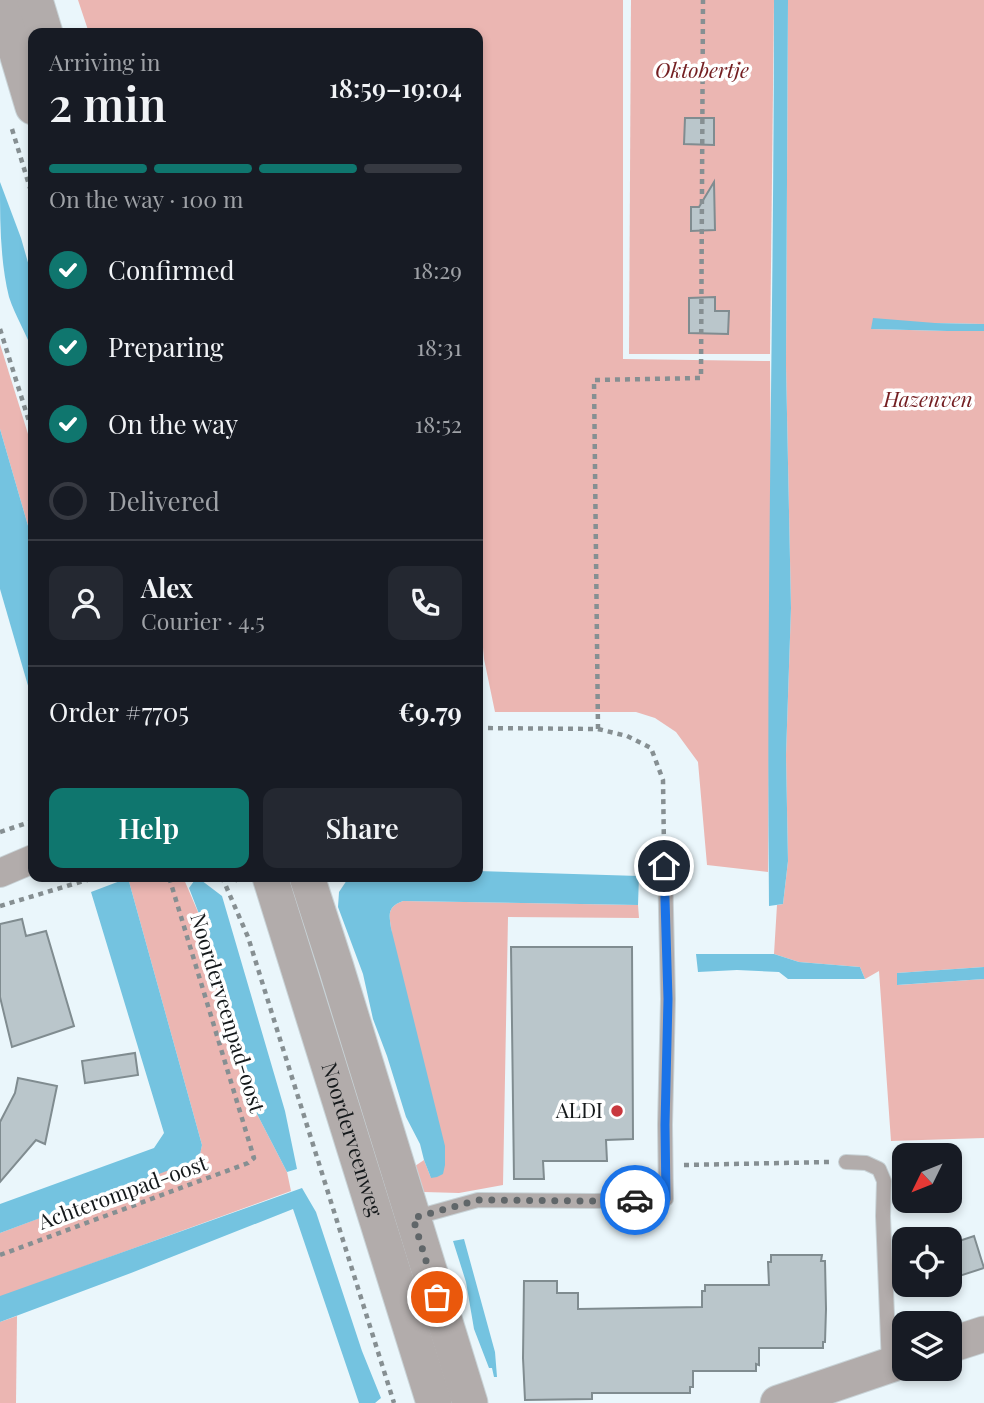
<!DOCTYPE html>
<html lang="en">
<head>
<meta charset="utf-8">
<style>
  :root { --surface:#171b24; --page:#242831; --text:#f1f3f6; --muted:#9ea1a6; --line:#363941; --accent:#0f766e }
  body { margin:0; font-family:"Playfair Display",serif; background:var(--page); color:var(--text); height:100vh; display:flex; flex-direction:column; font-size:26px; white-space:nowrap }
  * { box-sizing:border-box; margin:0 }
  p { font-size:23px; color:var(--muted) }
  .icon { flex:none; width:38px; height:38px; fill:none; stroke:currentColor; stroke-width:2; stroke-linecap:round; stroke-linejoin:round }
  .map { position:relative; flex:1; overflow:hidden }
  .drawer { position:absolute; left:28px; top:28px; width:455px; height:854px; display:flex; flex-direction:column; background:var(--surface); border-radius:14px; box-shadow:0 4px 10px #0003 }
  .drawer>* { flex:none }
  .needle { width:46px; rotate:227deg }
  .buttons { position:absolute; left:892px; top:1143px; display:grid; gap:14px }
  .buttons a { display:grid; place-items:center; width:70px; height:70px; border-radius:14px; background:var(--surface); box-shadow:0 4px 10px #0003; font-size:35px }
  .pin { position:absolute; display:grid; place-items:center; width:60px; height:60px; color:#fff; margin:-30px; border:4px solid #fff; border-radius:50%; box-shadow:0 2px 7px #0007 }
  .courier { position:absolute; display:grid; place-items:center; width:70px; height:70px; margin:-35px; border:5px solid #1a73e8; border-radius:50%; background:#fff; color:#222; box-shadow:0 2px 9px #0007 }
  .overview em { font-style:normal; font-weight:600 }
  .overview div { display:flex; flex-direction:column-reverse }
  .overview { display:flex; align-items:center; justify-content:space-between; height:119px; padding:0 21px }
  h1 { font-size:46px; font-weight:600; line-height:52px }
  .bar { display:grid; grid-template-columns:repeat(4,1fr); gap:10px 7px; align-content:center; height:84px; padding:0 21px }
  .bar i { height:9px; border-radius:5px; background:var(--line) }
  .bar .active { background:var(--accent) }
  .bar p { grid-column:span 4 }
  .line { display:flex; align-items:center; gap:18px; padding:0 21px; border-top:2px solid var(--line) }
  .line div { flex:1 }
  .round { display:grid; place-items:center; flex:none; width:74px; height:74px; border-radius:14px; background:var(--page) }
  ol { padding:0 21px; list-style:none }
  li { display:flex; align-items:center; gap:21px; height:77px }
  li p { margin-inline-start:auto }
  li .icon { padding:7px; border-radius:50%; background:var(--accent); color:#fff; stroke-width:4 }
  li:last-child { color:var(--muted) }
  li i { width:38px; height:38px; border:4px solid var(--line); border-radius:50% }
  .action { display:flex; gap:14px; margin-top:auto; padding:14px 21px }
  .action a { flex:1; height:80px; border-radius:14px; background:var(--accent); color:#fff; font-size:28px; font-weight:600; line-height:80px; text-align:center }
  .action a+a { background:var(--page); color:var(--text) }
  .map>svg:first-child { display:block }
</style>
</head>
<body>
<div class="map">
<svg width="984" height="1403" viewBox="0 0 984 1403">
  <rect width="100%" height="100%" fill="#eaf6fb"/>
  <g fill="#ebb6b2">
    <path d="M78,0h545v359l147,2 1,123 -3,388 -61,-7 -9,-103 -22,-30 -21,-14 -19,-6h-141l-11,-53 -6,-68v-558h-389z"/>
    <path d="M631,0h143l-4,354h-141z"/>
    <path d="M788,0h196v324l-49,-1 -64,6 76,2h37v636l-87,6 1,12 86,-6v159l-93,3 -12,-170 -14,8 -5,-12 -61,-5 -25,-8 3,-49 6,-1 5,-43 -2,-106 5,-147 -5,-243z"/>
    <path d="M0,344l33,106v93l-33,-114z"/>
    <path d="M133,877h50l18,42 55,193 31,60 4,19 -291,106v-64l199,-75 3,-13 -74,-267z"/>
    <path d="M403,901l235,4 1,13 -131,-1 -5,268 -44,8 -35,-1 -12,-24 12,-8 7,18 -40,-250c-2,-14 -4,-21 12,-27z"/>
    <path d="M17,1316l-1,87h-16v-81z"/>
  </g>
  <g fill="#74c3e0">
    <path d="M774,0h14l-2,365 5,243 -5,147 2,106 -5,43 -14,2c-3,-302 5,-604 5,-906z"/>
    <path d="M0,182l21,56 12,42v73c-6,-19 -18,-37 -24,-56 -9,-37 -9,-76 -9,-115z"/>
    <path d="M873,318l62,5 49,1v7h-37l-76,-2z"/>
    <path d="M0,429l33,114v160l-33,-114z"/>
    <path d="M478,871l161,5 -1,29 -235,-4c-16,6 -14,13 -12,27l54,218v19l-2,9 -6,3 -6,1 -7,-18 -4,-16 -14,-27 -19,-61 -14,-37 -10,-45 -25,-67 1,-15 10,-15h129z"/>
    <path d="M197,877l25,19 63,215 12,58 -10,3 -31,-60 -55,-193 -12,-31z"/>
    <path d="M128,878l74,267 -3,14 -199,74v-29l154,-56 10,-15 -73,-241z"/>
    <path d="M696,954h78l25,8 61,5 5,12h-77l-9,-7 -42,-2 -39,2z"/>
    <path d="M984,967v12l-87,6v-12z"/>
    <path d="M302,1188l14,24 46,139 19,47 -6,5h-16l-66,-194 -162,64 -131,49v-26z"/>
    <path d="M464,1239l31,113 2,25h-3l-2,-9h-3l-15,-39 -8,-47 -13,-41z"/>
  </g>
  <g fill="#bac6cb" stroke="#808c90" stroke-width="2">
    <path d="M685,118h29v27l-30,-1z"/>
    <path d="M714,182l1,48 -24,1v-24h8z"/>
    <path d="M715,297v14h14l-1,23 -39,-1v-35z"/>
    <path d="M22,919l4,17 20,-5 28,95 -62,21 -12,-50v-73z"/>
    <path d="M511,947h121l1,192 -27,1 1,21h-64l1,18h-30z"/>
    <path d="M135,1053l3,22 -53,8 -3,-22z"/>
    <path d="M18,1078l39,8 -12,58 -9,-4 -36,42v-60l15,-29z"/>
    <path d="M974,1236l10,32 -34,11v-35z"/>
    <path d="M771,1255h51l-1,6h4l1,48 -1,33h-2v6h-64v17l-3,-1v7h-63v16h-3v6h-98v6l-67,1 -2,-42 1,-77h33v12h21v16l124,-2v-16h3v-6h64l-1,-23h3z"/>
  </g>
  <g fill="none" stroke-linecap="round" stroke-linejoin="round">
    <defs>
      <g id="service">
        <path d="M846,1162l20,1 13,6 5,12 -1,35 6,149"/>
        <path d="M413,1218l65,-18 116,1 72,-2 -1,-74 3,-126 -3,-133"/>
      </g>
      <path id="minor" d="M0,873l33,-14"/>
      <g id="tertiary">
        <path d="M1,0l32,107"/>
        <path d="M35,0l10,33"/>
        <path id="s1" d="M270,877l164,526"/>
        <path d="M307,877l29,90 134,436"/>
        <path d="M950,1345l34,-11"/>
        <path d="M778,1403l127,-43"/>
      </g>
    </defs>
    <use href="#service" stroke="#c8d3d7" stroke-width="16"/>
    <use href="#minor" stroke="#c8d3d7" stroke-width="30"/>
    <use href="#tertiary" stroke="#c8d3d7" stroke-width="37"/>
    <g stroke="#868f92" stroke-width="4.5" stroke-dasharray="5 5" stroke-linecap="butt">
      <path d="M12,129l21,69"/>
      <path d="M0,329l33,105"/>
      <path d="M478,728l120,1 -4,-349 107,-2 2,-378"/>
      <path d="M598,729l29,7 24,12 12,32 1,69"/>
      <path d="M0,832l33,-11"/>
      <path d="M222,877l26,60 146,466"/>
      <path d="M236,877l4,9"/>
      <path d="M0,906l97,-29"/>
      <path d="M684,1165l146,-3"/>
      <path d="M0,1255l248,-92 6,-5 -85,-281"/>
    </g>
    <use href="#service" stroke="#b2acab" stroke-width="14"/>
    <use href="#minor" stroke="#b2acab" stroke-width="28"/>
    <use href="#tertiary" stroke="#b2acab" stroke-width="35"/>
  </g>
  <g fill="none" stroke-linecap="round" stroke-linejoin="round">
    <path stroke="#606669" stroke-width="7" stroke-dasharray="0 12.6" d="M437,1297l-24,-79 65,-18 116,1 41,-1"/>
    <path stroke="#1a73e8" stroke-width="9" d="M635,1200l31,-1 -1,-74 3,-126 -4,-133"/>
  </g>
  <circle fill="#c8383e" stroke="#fff" stroke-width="2.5" cx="617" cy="1111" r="7"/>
  <g text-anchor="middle" stroke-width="7" stroke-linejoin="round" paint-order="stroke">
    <g font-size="21" font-style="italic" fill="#731e21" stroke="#fff">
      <text x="702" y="78">Oktobertje</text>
      <text x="928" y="407">Hazenven</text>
    </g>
    <g font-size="21" fill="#15191b" stroke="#fff">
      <text transform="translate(227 1013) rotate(73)" y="7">Noorderveenpad-oost</text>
      <text dy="7" stroke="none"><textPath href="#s1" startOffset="275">Noorderveenweg</textPath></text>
      <text transform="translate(123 1193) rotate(-20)" y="7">Achterompad-oost</text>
    </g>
    <g font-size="21" fill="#15191b" stroke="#fff" text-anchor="end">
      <text x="603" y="1118">ALDI</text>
    </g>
  </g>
</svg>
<div class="buttons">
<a><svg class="needle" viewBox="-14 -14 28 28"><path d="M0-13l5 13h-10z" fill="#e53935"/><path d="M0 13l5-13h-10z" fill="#9ea1a6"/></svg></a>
<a><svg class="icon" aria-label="locate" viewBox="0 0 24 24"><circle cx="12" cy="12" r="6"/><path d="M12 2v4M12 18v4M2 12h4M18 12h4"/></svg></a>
<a><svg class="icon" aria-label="layers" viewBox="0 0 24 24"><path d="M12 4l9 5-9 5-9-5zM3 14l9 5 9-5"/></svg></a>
</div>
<div class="pin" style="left:437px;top:1297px;background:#ea580c"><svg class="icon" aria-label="bag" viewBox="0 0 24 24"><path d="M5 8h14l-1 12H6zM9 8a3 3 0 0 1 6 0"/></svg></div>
<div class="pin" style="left:664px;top:866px;background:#1f2937"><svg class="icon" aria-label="home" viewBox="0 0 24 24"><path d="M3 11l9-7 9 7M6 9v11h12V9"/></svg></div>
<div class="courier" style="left:635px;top:1200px"><svg class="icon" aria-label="car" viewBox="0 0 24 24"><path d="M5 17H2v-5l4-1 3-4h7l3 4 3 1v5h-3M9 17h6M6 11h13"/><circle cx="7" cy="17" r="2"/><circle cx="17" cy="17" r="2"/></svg></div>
<section class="drawer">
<div class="overview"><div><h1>2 min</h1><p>Arriving in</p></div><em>18:59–19:04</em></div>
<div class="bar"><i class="active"></i><i class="active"></i><i class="active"></i><i></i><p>On the way · 100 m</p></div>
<ol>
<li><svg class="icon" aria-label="check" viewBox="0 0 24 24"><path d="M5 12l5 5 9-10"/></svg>Confirmed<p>18:29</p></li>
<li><svg class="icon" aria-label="check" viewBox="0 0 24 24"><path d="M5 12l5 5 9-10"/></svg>Preparing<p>18:31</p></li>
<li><svg class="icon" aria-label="check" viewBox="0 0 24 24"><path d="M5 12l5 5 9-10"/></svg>On the way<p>18:52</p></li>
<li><i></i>Delivered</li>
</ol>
<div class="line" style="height:126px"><a class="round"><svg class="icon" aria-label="person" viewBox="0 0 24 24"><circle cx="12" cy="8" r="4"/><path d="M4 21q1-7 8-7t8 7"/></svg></a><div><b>Alex</b><p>Courier · 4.5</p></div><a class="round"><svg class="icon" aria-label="phone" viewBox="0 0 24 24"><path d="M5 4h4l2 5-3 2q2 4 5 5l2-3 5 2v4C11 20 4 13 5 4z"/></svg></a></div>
<div class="line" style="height:91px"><div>Order #7705</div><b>€9.79</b></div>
<div class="action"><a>Help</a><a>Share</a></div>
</section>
</div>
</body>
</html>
